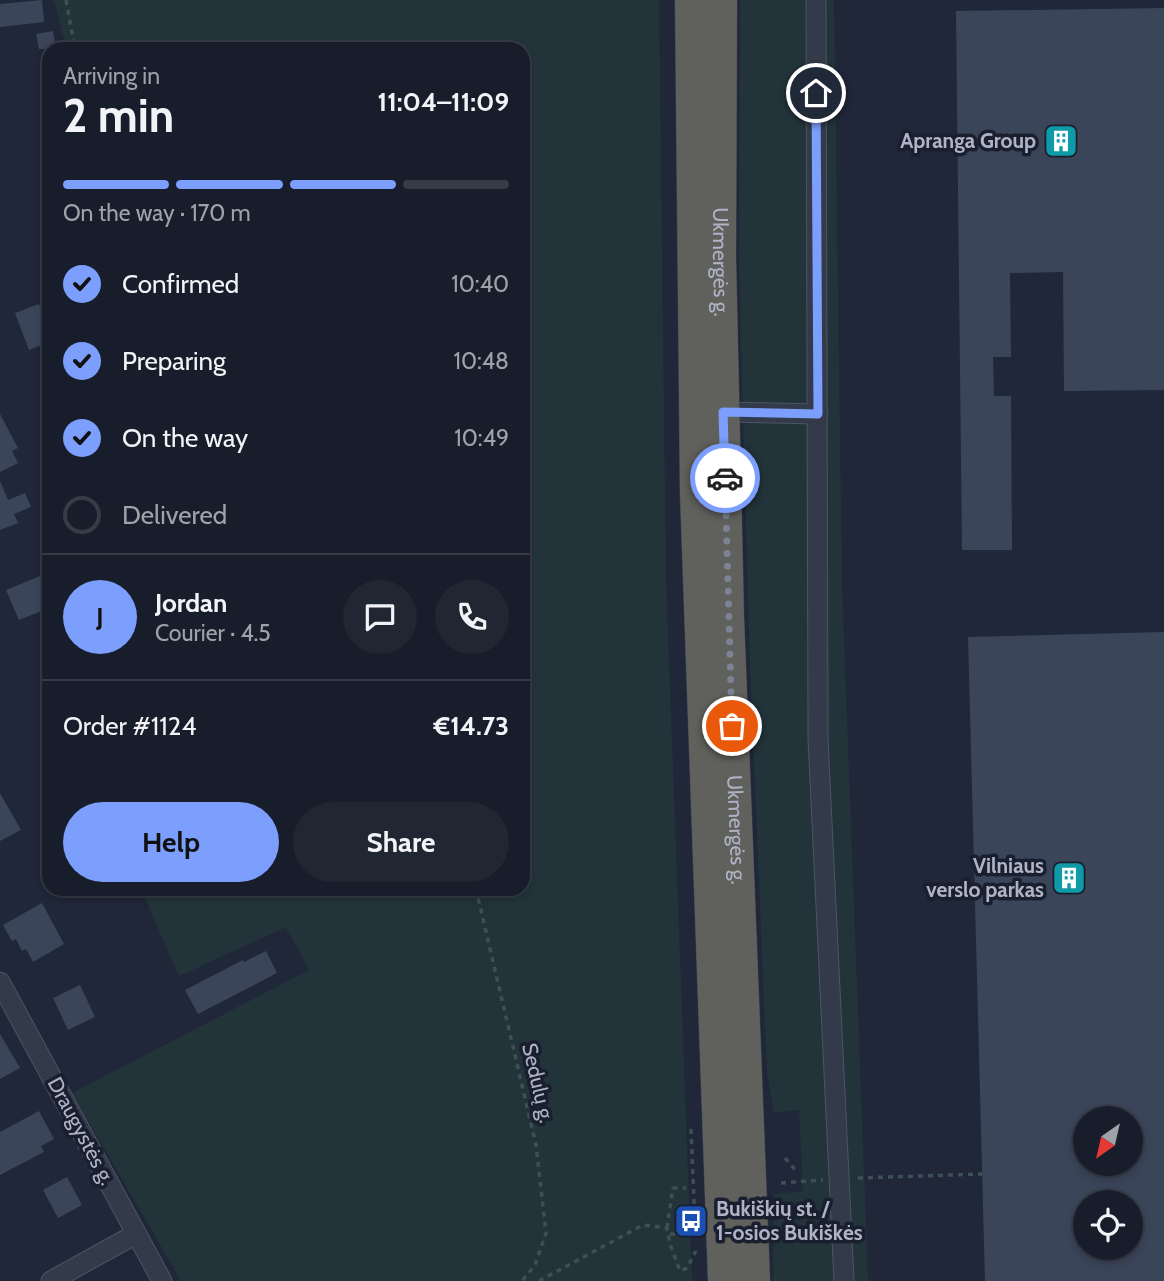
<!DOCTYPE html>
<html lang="en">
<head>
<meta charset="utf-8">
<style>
  :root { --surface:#181d2b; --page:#212633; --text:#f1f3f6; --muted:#9fa2a9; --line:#363b47; --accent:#7c9efc }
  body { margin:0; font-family:Cabin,sans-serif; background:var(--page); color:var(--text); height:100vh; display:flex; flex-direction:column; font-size:26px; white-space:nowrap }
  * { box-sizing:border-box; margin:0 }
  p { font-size:23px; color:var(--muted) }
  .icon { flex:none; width:38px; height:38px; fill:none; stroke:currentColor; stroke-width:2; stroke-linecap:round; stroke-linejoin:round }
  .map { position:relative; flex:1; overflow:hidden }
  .details { position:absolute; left:42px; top:42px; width:488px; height:854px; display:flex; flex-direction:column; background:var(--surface); border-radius:21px; box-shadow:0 4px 10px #0003,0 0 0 2px var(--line) }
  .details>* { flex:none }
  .needle { width:46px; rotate:214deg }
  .fabs { position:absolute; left:1073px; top:1106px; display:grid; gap:14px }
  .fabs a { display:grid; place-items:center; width:70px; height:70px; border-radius:50%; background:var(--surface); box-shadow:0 4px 10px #0003,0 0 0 2px var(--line); font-size:35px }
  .pin { position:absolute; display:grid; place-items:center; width:60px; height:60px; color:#fff; margin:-30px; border:4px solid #fff; border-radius:50%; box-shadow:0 2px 7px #0007 }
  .courier { position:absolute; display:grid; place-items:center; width:70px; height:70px; margin:-35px; border:5px solid #7c9efc; border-radius:50%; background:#fff; color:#222; box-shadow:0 2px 9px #0007 }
  .summary em { font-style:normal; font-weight:700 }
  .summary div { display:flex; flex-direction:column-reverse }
  .summary { display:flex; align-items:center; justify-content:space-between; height:119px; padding:0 21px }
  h1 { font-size:46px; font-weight:700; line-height:52px }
  .bar { display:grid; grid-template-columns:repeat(4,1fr); gap:10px 7px; align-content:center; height:84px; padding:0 21px }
  .bar i { height:9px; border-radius:5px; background:var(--line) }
  .bar .selected { background:var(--accent) }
  .bar p { grid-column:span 4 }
  .line { display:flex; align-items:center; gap:18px; padding:0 21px; border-top:2px solid var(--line) }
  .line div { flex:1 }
  .round { display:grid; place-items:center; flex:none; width:74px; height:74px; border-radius:37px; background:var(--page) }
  ol { padding:0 21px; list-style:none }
  li { display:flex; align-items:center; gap:21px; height:77px }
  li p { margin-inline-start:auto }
  li .icon { padding:7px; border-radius:50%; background:var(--accent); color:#111; stroke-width:4 }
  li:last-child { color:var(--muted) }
  li i { width:38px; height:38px; border:4px solid var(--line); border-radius:50% }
  .primary-button { display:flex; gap:14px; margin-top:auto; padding:14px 21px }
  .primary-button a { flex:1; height:80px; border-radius:42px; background:var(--accent); color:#111; font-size:28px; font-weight:700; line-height:80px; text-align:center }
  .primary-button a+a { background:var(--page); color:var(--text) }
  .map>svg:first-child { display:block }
</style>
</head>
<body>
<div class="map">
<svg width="1164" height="1281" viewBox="0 0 1164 1281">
  <rect width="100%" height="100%" fill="#202739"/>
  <g fill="#22343a">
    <path d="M54,0h605l7,581 26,700h-511l-109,-188 237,-123 -23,-43 -107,49 -38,-87h382v-840h-456z"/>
    <path d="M740,0h94l8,585 26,696h-95l1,-87 29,-3 -4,-81 -25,3 -7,-41 -17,-404 -11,-398z"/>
  </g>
  <g fill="#3b4559" fill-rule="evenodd">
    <path d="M42,0l2,22 -44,5v-23z"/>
    <path d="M1164,8v382l-100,1 -1,-119 -53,1 1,84h-18l1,39h17l1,154h-50l-6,-539z"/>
    <path d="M53,31l3,18h-17l-3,-15z"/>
    <path d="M39,304l10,27v11l-20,8 -14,-37z"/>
    <path d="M0,414l18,34 -6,3 6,12 -18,9z"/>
    <path d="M0,481l8,19 17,-7 6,14 -17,7 4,9 -18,7z"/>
    <path d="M45,574l4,10v24l-30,12 -13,-30z"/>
    <path d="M1164,632v649h-179l-17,-644zM1085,1118h45v46h-45zM1085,1202h45v46h-45z"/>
    <path d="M0,793l21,37 -21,11z"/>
    <path d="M42,903l22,41 -31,18 -7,-13 -4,2 -6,-12 -4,2 -9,-16z"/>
    <path d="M266,951l11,22 -79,41 -13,-24 58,-30 1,2z"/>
    <path d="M80,985l15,32 -27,13 -15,-32z"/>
    <path d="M0,1034l20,34 -20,11z"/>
    <path d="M39,1111l15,28 -13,7 3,6 -44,23v-43z"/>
    <path d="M67,1177l15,28 -24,13 -15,-28z"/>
  </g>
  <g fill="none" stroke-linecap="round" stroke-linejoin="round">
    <defs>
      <g id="minor">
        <path d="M816,0l2,739 26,542"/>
        <path d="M723,412l95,2"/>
        <path d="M0,982l162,299"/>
        <path d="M51,1281l85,-47"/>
      </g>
      <g id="trunk">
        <path d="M691,0l5,493 28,788"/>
        <path id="s1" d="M721,0l-1,258 8,359 26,664"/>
      </g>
    </defs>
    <use href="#minor" stroke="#4e5464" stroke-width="21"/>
    <use href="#trunk" stroke="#3b4151" stroke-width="33"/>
    <g stroke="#3c5055" stroke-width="3.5" stroke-dasharray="5 5" stroke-linecap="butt">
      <path d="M66,0l9,49"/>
      <path d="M476,889l60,256 10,88 -11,32 -13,16"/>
      <path d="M691,1129l4,97"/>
      <path d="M785,1158l12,14"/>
      <path d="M858,1178l124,-4"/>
      <path d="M781,1183l42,-3"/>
      <path d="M667,1228l6,-40h13"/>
      <path d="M670,1234l25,1"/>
      <path d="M539,1281l104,-56 24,3 3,16 10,27 7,-3 9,-17"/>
    </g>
    <use href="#minor" stroke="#333a49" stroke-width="19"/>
    <use href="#trunk" stroke="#60605d" stroke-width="32"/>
  </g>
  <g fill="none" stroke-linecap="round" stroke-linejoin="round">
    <path stroke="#7c8395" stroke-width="7" stroke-dasharray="0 12.6" d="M725,478l7,248"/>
    <path stroke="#7c9efc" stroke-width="9" d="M725,478l-2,-66 95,2 -2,-321"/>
  </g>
  <defs>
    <symbol id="building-square" viewBox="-11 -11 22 22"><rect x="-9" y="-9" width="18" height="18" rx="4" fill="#0f9aa8" stroke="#191f2e"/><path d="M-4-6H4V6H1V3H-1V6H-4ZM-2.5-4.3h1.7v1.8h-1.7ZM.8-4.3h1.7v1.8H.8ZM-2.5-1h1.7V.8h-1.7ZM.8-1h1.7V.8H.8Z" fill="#fff"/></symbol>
    <symbol id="bus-square" viewBox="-11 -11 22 22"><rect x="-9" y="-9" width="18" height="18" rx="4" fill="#1a4fb4" stroke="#191f2e"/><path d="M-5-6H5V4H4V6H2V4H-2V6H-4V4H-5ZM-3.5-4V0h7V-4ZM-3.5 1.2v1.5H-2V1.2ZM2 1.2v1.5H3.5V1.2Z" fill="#fff"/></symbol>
  </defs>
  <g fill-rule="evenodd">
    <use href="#building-square" x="1042" y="122" width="38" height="38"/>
    <use href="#building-square" x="1050" y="859" width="38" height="38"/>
    <use href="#bus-square" x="672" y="1202" width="38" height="38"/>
  </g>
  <g text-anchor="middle" stroke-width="7" stroke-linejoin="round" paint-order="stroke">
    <g font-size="21" font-weight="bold" fill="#aeb4c6" stroke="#191f2e" text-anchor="end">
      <text x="1036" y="148">Apranga Group</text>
      <text x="1044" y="873">Vilniaus<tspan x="1044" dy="24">verslo parkas</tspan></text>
      <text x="716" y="1216" text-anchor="start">Bukiškių st. /<tspan x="716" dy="24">1-osios Bukiškės</tspan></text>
    </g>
    <g font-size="21" fill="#aeb4c6" stroke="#191f2e">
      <text dy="7" stroke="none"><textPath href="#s1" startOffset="262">Ukmergės g.</textPath></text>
      <text dy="7" stroke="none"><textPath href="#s1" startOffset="830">Ukmergės g.</textPath></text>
      <text transform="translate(538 1083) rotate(77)" y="7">Sedulų g.</text>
      <text transform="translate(81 1131) rotate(62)" y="7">Draugystės g.</text>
    </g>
  </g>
</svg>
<div class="fabs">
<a><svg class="needle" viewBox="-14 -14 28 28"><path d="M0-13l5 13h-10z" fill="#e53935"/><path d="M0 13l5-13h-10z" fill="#9fa2a9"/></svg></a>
<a><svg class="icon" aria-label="locate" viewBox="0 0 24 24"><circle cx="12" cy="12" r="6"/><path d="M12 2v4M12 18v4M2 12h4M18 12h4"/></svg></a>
</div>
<div class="pin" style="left:732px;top:726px;background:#ea580c"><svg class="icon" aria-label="bag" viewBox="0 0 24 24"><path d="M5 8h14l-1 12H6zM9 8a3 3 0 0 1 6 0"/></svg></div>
<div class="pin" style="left:816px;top:93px;background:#1f2937"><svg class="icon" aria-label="home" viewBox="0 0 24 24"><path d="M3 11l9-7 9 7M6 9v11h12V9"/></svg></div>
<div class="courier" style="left:725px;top:478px"><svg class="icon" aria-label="car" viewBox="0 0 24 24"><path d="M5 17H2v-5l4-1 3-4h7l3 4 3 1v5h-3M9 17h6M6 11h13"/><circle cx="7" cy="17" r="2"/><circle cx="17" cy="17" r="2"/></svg></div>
<section class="details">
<div class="summary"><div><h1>2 min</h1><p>Arriving in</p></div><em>11:04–11:09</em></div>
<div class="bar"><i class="selected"></i><i class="selected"></i><i class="selected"></i><i></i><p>On the way · 170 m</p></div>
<ol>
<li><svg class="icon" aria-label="check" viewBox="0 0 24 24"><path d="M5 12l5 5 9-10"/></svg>Confirmed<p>10:40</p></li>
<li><svg class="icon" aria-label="check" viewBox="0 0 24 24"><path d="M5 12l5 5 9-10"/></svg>Preparing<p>10:48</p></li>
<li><svg class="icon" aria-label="check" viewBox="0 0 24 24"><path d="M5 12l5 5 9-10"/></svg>On the way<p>10:49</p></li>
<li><i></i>Delivered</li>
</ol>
<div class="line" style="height:126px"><b class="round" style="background:var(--accent);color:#111">J</b><div><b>Jordan</b><p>Courier · 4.5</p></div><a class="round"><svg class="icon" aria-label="chat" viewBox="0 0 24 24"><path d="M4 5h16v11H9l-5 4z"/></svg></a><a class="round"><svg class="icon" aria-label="phone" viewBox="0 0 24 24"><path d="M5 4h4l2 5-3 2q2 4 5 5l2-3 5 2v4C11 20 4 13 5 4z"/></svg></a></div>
<div class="line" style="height:91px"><div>Order #1124</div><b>€14.73</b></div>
<div class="primary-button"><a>Help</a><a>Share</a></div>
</section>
</div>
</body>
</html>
